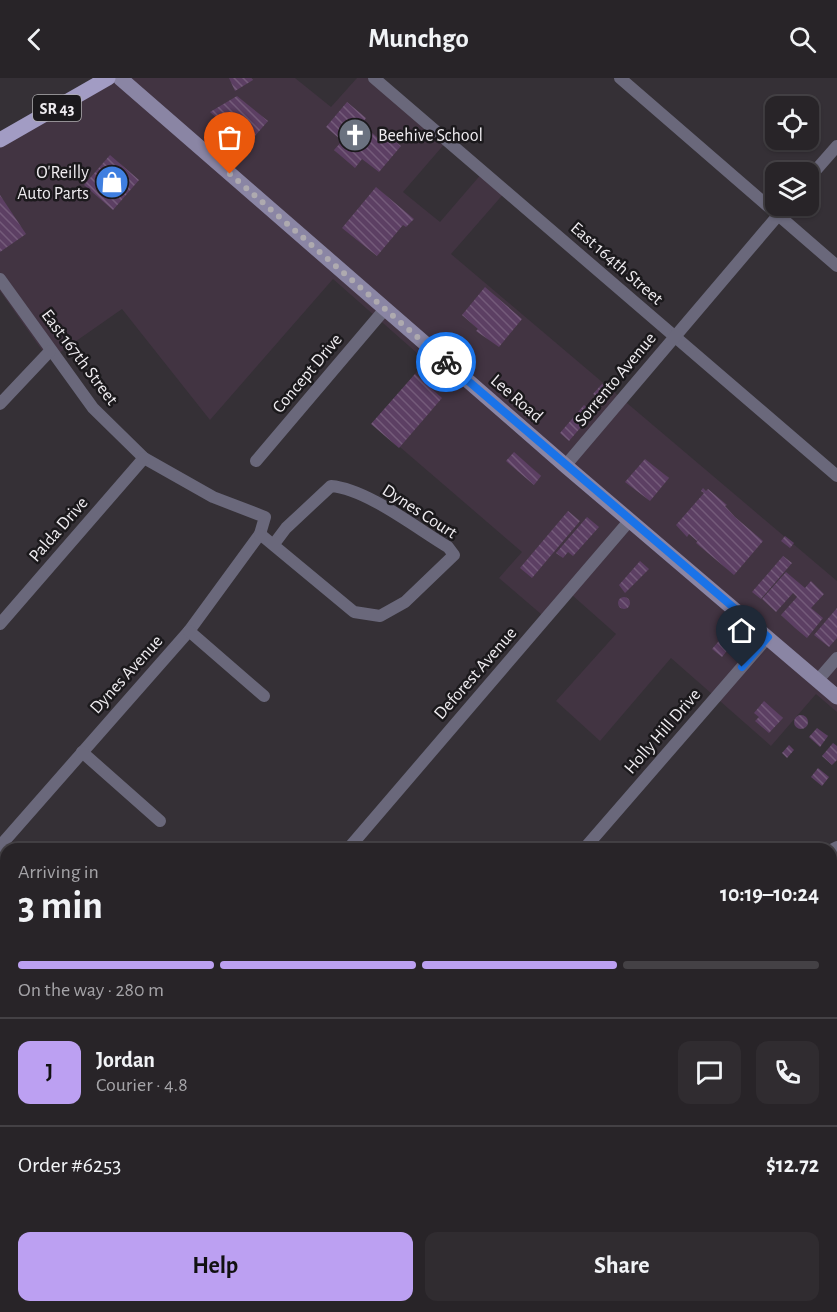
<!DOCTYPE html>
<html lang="en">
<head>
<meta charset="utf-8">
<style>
  :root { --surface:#282428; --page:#302c30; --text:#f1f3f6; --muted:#a5a4a8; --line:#444145; --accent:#bca0f2 }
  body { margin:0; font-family:"Alegreya Sans",sans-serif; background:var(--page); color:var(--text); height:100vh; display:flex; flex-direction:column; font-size:22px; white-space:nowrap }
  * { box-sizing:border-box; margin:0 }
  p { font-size:20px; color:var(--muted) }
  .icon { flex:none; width:33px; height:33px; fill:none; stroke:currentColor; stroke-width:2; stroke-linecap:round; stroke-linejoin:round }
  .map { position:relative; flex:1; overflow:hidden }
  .panel { position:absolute; left:0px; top:765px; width:837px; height:470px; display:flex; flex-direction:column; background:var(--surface); border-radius:18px 18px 0 0; box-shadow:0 2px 4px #0004,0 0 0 2px var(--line) }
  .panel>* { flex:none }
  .fabs { position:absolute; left:765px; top:18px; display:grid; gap:12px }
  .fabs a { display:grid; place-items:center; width:54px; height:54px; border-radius:12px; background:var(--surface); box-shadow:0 2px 4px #0004,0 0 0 2px var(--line); font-size:30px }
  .pin { position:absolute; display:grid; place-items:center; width:51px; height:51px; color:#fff; margin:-62px -26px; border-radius:50% 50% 50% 0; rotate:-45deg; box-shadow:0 0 6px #0007 }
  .pin .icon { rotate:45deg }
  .courier { position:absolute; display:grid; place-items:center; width:60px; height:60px; margin:-30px; border:4px solid #1a73e8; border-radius:50%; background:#fff; color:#222; box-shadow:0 2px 8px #0007 }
  .headline em { font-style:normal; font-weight:700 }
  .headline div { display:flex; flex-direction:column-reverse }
  .headline { display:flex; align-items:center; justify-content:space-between; height:102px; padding:0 18px }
  h1 { font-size:39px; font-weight:700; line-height:45px }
  .bar { display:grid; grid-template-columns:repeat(4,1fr); gap:9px 6px; align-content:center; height:72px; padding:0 18px }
  .bar i { height:8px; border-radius:4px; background:var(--line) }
  .bar .on { background:var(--accent) }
  .bar p { grid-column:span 4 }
  .line { display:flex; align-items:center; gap:15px; padding:0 18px; border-top:2px solid var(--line) }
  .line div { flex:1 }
  .round { display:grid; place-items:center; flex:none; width:63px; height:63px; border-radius:12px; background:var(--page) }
  .primary-button { display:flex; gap:12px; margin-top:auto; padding:12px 18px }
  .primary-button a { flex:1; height:69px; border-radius:12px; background:var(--accent); color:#111; font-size:24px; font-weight:700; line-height:69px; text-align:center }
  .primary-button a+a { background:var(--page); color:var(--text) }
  header { display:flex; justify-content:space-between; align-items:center; height:78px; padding:0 18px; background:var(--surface); font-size:27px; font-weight:700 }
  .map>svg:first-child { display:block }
</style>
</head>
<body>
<header><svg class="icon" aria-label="back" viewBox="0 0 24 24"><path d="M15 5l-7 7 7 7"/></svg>Munchgo<svg class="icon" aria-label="search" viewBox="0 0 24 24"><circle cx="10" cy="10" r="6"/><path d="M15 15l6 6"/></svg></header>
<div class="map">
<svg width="837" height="1234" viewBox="0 0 837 1234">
  <defs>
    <pattern id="building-back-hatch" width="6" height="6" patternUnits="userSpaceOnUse" patternTransform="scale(1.5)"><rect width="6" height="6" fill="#5c3f63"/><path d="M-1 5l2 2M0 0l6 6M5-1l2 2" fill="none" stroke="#745b7a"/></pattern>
  </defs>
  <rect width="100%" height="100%" fill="#353036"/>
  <path fill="#423442" d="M108,0h187l36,29 26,-29h17l73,63 -44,51 37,30 43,-50 23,19 -55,63 386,327v131l-21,-18 -45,52 -100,-88 -71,83 -44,-40 60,-67 -44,-39 -24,25 -49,-42 23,-26 -150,-129 54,-62 -93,-82 -123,141 -88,-111 -73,51 -49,-69v-151z"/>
  <g fill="url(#building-back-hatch)">
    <path d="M229,0h22l2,2 -18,11z"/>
    <path d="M237,18l31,25 -21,24 -37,-33z"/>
    <path d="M347,24l19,16 -4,6 16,14 5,-6 18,14 -22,26 -17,-13 -7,9 -21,-18 8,-9 -16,-14z"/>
    <path d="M110,77l29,25 -26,30 -29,-25z"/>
    <path d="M376,109l38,32 -8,8 -3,-2 -26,31 -35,-28z"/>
    <path d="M0,117l26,39 -26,18z"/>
    <path d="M485,209l37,32 -23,28 -23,-16 2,-2 -16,-14z"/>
    <path d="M415,296l27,24 -43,50 -28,-24z"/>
    <path d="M602,306l10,8 -9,10 -10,-8z"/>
    <path d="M584,327l9,8 -24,28 -9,-8z"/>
    <path d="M514,374l27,24 -7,9 -28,-24z"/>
    <path d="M645,381l24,19 -19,23 -25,-19z"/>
    <path d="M703,410l3,3 2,-2 19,16 -2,1 10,11 28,24 -29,34 -38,-32 5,-7 -4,5 -8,-7 -2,3 -11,-12 28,-32 -3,-2z"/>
    <path d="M568,433l12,10 -48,57 -12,-10z"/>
    <path d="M587,439l12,10 -26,29 -5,-4 -5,6 -7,-5z"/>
    <path d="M785,458l9,7 -4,5 -9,-7z"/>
    <path d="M783,478l9,7 -31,36 -9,-7z"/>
    <path d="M640,483l9,8 -24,24 -6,-8z"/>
    <path d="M786,494l19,16 6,-7 13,13 -13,14 12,10 -16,20 -12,-10 5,-5 -5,5 -14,-13 16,-18 -4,-4 -17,19 -14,-13z"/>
    <circle cx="624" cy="525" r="6"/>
    <path d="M837,530v30l-8,9 -15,-12z"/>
    <path d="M724,557l9,8 -11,14 -10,-8z"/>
    <path d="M764,623l19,17 -14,15 -14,-12 4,-4 -5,-4z"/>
    <circle cx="801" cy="644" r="7"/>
    <path d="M817,650l11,8 -8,11 -11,-10z"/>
    <path d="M833,665l4,3v14l-5,5 -10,-9z"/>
    <path d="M789,667l5,5 -7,8 -5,-5z"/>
    <path d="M818,690l11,9 -7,9 -11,-9z"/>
  </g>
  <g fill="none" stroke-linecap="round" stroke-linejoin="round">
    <g stroke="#6a687b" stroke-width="12">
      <path d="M374,0l463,398"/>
      <path d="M620,0l217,188"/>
      <path d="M808,101l29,-33"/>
      <path d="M0,201l93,129 51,50 69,39 52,20 -5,17 -71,97 -189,215"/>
      <path d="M0,326l50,-53"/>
      <path d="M256,383l129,-152"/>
      <path d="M565,388l221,-260"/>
      <path d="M260,456l94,78 26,4 25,-14 49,-47 -6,-8c-32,-19 -81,-58 -117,-61l-45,42 -12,16"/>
      <path d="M0,546l144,-166"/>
      <path d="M189,553l75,65"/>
      <path d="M818,602l19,-22"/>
      <path d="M82,674l78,69"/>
      <path d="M348,771l282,-329"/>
      <path d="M584,771l184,-212"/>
      <path d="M831,772l6,-3"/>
      <path d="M0,823l6,6"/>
      <path d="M831,984l6,-5"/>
      <path d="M831,1123l6,11"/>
      <path d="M0,1176l6,-7"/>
      <path d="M314,1228l6,6"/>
      <path d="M718,1228l7,6"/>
      <path d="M182,1234l4,-6"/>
      <path d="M388,1234l4,-6"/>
      <path d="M604,1234l5,-6"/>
    </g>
    <path stroke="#8a85a4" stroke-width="15" d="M120,0l447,389 270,230"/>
    <path stroke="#a29cc4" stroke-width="15" d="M0,62l108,-62"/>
  </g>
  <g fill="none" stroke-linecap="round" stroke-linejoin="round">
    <path stroke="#aeaaaf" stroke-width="6" stroke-dasharray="0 10.8" d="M230,96l216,188"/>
    <path stroke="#1a73e8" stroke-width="8" d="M446,284l322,275 -26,30"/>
  </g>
  <defs>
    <symbol id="church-disc" viewBox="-11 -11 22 22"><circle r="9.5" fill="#6b7280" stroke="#1b191c"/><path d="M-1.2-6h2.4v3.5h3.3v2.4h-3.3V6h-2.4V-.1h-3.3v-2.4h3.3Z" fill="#fff"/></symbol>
    <symbol id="shop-disc" viewBox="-11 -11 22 22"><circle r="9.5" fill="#3f7fe0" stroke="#1b191c"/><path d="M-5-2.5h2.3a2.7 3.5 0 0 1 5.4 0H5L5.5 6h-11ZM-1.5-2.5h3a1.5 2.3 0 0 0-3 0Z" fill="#fff"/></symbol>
  </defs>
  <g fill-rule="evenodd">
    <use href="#church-disc" x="336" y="38" width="38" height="38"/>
    <use href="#shop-disc" x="93" y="85" width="38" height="38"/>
  </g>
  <g text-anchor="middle" stroke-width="5" stroke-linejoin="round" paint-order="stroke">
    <rect fill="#1b191c" stroke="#afadb0" stroke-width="1.5" x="33" y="17" width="48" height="26" rx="4.5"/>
    <g font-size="16" font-weight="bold" fill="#efecf0">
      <text x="57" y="36">SR 43</text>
    </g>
    <g font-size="18" fill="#efecf0" stroke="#1b191c" text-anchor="start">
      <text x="378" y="63">Beehive School</text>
      <text x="89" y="100" text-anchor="end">O'Reilly<tspan x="89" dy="21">Auto Parts</tspan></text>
    </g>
    <g font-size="18" fill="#efecf0" stroke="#1b191c">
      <text transform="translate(617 185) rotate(41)" y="6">East 164th Street</text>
      <text transform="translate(80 279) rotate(53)" y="6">East 167th Street</text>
      <text transform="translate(307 295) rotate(-50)" y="6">Concept Drive</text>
      <text transform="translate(615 301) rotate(-50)" y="6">Sorrento Avenue</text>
      <text transform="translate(517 320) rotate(41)" y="6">Lee Road</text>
      <text transform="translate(420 433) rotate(33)" y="6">Dynes Court</text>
      <text transform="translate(58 451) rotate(-49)" y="6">Palda Drive</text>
      <text transform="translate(475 595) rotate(-49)" y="6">Deforest Avenue</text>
      <text transform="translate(126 596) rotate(-48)" y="6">Dynes Avenue</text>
      <text transform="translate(662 653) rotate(-49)" y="6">Holly Hill Drive</text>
    </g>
  </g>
</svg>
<div class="fabs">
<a><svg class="icon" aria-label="locate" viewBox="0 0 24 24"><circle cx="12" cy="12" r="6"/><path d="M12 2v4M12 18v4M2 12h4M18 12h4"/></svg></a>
<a><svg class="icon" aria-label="layers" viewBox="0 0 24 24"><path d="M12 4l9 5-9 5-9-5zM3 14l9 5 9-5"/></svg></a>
</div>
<div class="pin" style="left:230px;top:96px;background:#ea580c"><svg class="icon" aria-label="bag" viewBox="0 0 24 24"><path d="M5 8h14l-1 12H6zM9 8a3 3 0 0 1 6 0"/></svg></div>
<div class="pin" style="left:742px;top:589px;background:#1f2937"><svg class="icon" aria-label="home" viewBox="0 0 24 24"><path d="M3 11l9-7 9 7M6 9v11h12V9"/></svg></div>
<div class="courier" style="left:446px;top:284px"><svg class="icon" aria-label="bike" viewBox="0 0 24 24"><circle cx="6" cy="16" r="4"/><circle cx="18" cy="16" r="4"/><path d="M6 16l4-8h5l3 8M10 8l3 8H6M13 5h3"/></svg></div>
<section class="panel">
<div class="headline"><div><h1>3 min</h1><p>Arriving in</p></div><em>10:19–10:24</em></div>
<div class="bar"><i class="on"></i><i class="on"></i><i class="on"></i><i></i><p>On the way · 280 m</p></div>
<div class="line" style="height:108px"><b class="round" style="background:var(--accent);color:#111">J</b><div><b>Jordan</b><p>Courier · 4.8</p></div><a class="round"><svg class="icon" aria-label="chat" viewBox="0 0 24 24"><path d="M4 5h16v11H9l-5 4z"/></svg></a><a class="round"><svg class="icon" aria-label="phone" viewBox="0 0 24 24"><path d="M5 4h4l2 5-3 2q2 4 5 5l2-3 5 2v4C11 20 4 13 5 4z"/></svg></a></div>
<div class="line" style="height:78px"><div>Order #6253</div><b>$12.72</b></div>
<div class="primary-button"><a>Help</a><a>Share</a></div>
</section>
</div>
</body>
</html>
